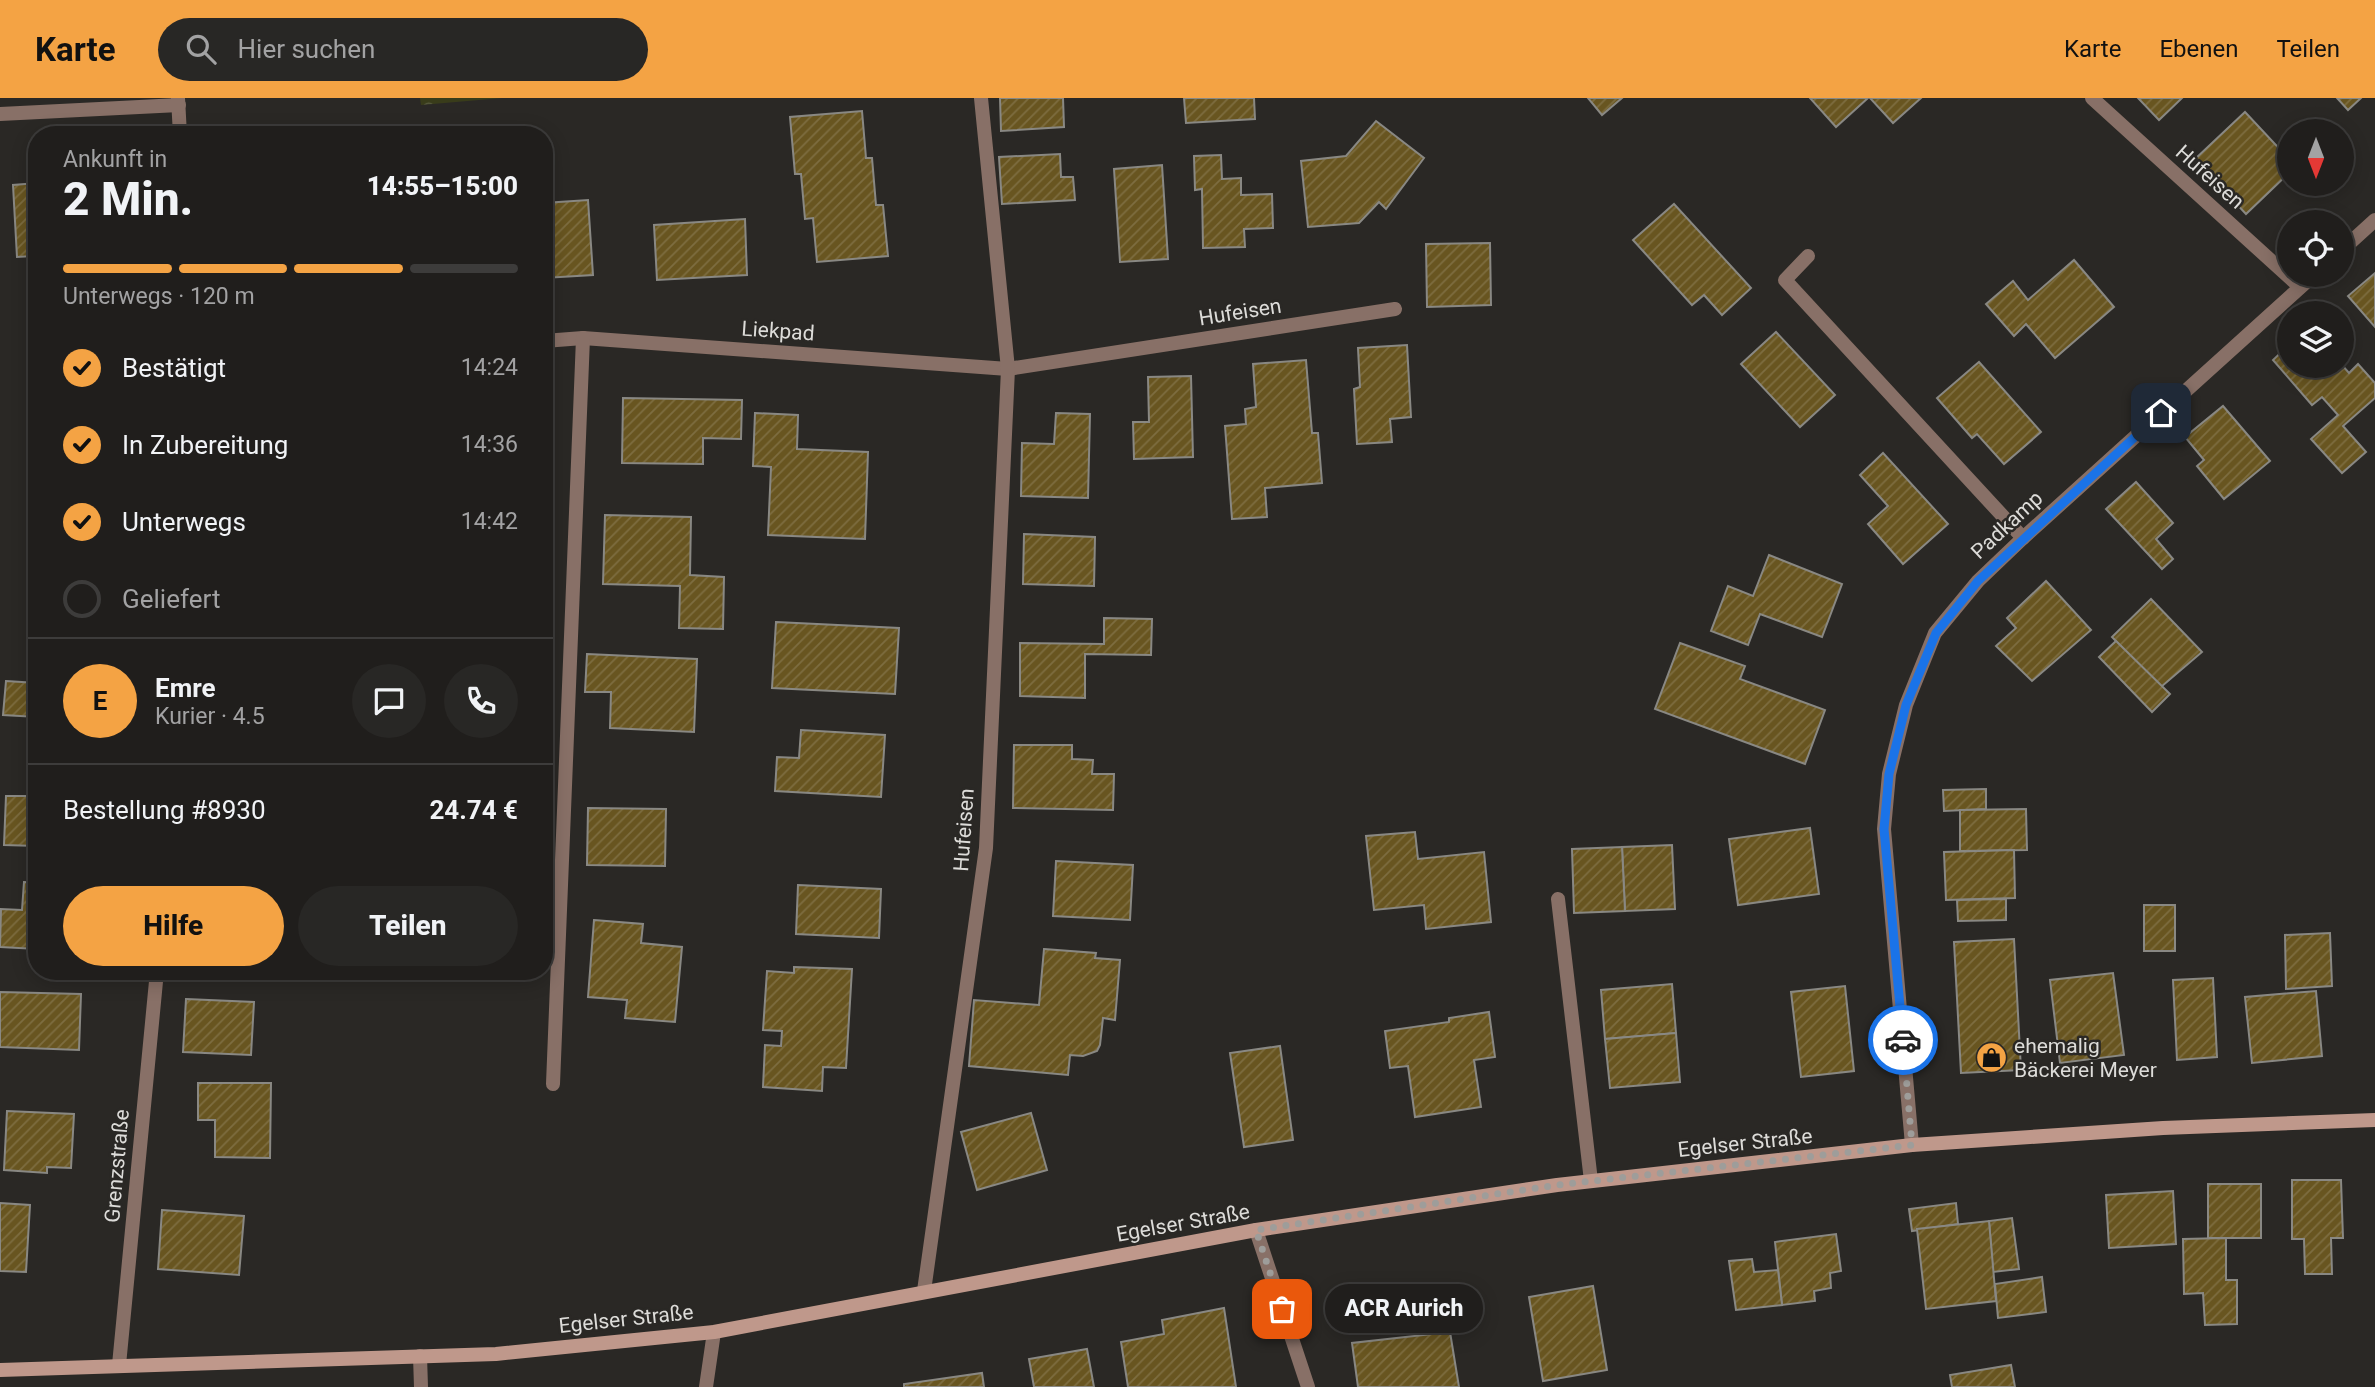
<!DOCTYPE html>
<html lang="de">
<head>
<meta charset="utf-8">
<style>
  :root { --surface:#201e1c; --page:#282725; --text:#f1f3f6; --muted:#a2a2a3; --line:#3d3c3b; --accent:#f4a344 }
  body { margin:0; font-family:Roboto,sans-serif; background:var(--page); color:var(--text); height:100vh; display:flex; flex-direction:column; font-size:26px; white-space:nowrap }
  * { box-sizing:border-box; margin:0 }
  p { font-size:23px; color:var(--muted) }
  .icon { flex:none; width:38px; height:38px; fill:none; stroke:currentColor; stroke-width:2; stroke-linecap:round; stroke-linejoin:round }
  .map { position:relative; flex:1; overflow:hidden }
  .sheet { position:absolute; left:28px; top:28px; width:525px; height:854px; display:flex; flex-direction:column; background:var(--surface); border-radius:28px; box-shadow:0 4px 18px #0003,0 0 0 2px var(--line) }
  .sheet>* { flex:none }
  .needle { width:46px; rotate:180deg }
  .controls { position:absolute; left:2277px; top:21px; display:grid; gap:14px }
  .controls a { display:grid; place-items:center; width:77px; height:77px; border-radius:50%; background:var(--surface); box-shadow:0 4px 18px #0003,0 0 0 2px var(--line); font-size:35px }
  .pin { position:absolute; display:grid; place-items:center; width:60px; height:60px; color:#fff; margin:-30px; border-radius:14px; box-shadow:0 4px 10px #0006 }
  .courier { position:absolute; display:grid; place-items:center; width:70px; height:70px; margin:-35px; border:5px solid #1a73e8; border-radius:50%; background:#fff; color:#222; box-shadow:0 2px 9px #0007 }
  .bubble { position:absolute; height:49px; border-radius:24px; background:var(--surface); box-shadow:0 4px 18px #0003,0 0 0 2px var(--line); font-size:23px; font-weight:800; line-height:49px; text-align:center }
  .headline em { font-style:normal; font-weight:800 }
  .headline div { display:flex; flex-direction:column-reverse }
  .headline { display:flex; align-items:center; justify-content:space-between; height:119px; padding:0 35px }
  h1 { font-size:46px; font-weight:800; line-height:52px }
  .bar { display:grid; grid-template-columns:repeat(4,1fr); gap:10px 7px; align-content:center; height:84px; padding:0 35px }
  .bar i { height:9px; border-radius:5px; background:var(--line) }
  .bar .on { background:var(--accent) }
  .bar p { grid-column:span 4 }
  .line { display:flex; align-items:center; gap:18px; padding:0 35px; border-top:2px solid var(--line) }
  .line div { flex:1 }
  .round { display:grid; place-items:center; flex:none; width:74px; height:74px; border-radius:37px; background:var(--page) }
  ol { padding:0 35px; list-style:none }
  li { display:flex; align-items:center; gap:21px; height:77px }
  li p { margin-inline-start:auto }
  li .icon { padding:7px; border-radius:50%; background:var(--accent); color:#111; stroke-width:4 }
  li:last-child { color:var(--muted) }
  li i { width:38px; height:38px; border:4px solid var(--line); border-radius:50% }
  .primary-button { display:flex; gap:14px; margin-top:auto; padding:14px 35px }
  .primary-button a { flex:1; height:80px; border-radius:42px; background:var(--accent); color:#111; font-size:28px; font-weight:800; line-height:80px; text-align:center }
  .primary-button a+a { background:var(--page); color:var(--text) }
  header { display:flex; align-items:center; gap:42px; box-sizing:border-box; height:98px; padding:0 35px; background:var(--accent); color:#111 }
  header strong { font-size:33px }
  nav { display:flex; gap:38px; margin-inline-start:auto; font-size:24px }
  .search { width:490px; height:63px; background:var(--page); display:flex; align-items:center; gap:18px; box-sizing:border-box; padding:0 24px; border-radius:38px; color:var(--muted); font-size:26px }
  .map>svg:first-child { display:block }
</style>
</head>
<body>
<header>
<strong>Karte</strong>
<div class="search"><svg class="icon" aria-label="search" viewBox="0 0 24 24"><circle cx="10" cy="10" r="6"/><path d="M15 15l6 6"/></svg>Hier suchen</div>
<nav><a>Karte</a><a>Ebenen</a><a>Teilen</a></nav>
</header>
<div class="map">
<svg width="2375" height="1289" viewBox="0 0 2375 1289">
  <defs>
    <pattern id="park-crowns" width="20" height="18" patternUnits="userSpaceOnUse" patternTransform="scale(1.75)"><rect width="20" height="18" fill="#393c1a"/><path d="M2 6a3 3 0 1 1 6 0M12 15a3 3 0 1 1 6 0" fill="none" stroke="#55583b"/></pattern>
    <pattern id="building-hatch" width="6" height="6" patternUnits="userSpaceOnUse" patternTransform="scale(1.75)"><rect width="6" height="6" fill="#685520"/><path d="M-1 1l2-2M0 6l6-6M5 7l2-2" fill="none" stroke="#7d6d40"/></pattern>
  </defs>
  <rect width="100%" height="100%" fill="#2a2825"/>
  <path fill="url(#park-crowns)" d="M420,0h82l-81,7z"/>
  <g fill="url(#building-hatch)" stroke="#898883" stroke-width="2">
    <path d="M1000,0h63l1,29 -63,4z"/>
    <path d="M1184,0h70l1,21 -69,4z"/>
    <path d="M1588,0h34l-20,17z"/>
    <path d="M1810,0h58l-32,29z"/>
    <path d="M1870,0h51l-28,25z"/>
    <path d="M2138,0h44l-23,22z"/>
    <path d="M2337,0h24l-13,12z"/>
    <path d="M862,13l4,47h6l4,47h7l5,51 -71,6 -4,-44 -8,1 -4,-45h-6l-5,-57z"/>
    <path d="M2245,14l44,47v14l-43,41 -51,-55z"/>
    <path d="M1376,23l48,37 -38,51 -7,-7 -20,21 -51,4 -7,-66 45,-5z"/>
    <path d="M1060,56l1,23h12l2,23 -73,4 -3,-47z"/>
    <path d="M1221,57l1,24 19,-1v17l31,-1 1,34 -29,1 1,18 -42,1 -1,-59 -7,1 -1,-34z"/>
    <path d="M1162,67l6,94 -48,3 -6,-93z"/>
    <path d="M37,85v119h-1l-3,-46 -16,1 -4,-72z"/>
    <path d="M588,102l5,75 -49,3v-75z"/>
    <path d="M1674,106l77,84 -29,27 -18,-20 -12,10 -59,-65z"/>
    <path d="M745,121l2,56 -90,5 -3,-55z"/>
    <path d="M1490,145l1,62 -64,2 -1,-63z"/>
    <path d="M2074,162l40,47 -59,51 -29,-34 -12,12 -28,-32 27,-23 15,19z"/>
    <path d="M2375,175v54l-27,-31z"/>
    <path d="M1776,234l59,63 -35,32 -59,-63z"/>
    <path d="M1407,247l4,72 -21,2 2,23 -35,2 -3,-55 6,-2 -2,-39z"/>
    <path d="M2289,247v21l53,-1 7,8 9,-9 17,19v15l-32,28 23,26 -24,21 -31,-34 27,-24 -16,-18 -10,8 -39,-45z"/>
    <path d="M1306,262l6,73h6l4,50 -57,5 2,29 -35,2 -7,-93 21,-2 -1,-15 11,-2 -3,-43z"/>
    <path d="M1979,264l62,70 -37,32 -27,-30 -5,4 -35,-40z"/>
    <path d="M1191,278l2,81 -59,2 -1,-37h16l-1,-45z"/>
    <path d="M623,300l119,2 -1,39 -38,-1v26l-81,-1z"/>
    <path d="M2223,308l47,55 -46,38 -27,-33 7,-6 -19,-23z"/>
    <path d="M755,315l43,2 -1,34 71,3 -3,87 -97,-4 3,-68 -18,-1z"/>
    <path d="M1056,315l34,1 -2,84 -67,-2 1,-53 32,1z"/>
    <path d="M1883,355l65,71 -45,40 -35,-40 20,-18 -28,-31z"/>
    <path d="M2136,384l37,41 -17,16 17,20 -11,10 -56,-60z"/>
    <path d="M605,417l86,2 -1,58 34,2 -1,52 -44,-1 1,-42 -77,-2z"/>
    <path d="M1024,436l71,3 -1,49 -71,-2z"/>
    <path d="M1769,457l73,29 -20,53 -62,-23 -12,31 -37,-14 17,-45 25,10z"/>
    <path d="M2046,483l45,49 -59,51 -36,-35 20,-18 -9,-10z"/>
    <path d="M2151,501l51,53 -41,35 -49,-50z"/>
    <path d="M1104,520l48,1 -1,36 -66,-1v44l-65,-2v-53l84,1z"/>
    <path d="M776,524l123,6 -4,66 -123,-6z"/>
    <path d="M2116,543l54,53 -18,18 -53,-55z"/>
    <path d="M1680,545l65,23 -5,13 85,31 -20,54 -150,-55z"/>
    <path d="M587,556l110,5 -3,73 -84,-4 1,-36h-26z"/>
    <path d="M6,583l31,2v34l-34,-2z"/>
    <path d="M801,632l84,5 -4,62 -106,-6 2,-34 22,1z"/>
    <path d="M1014,647h58v14l21,1 -1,14h22l-1,36 -100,-2z"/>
    <path d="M30,670h7v78l-33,-1 2,-49h23z"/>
    <path d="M1986,691v20l-42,2 -1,-21z"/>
    <path d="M588,710l78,1 -1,57 -78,-1z"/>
    <path d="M2026,711l1,41 -67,1v-41z"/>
    <path d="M1810,730l9,66 -81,11 -9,-66z"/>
    <path d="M1415,734l3,27 66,-7 7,70 -65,7 -2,-24 -50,5 -8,-74z"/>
    <path d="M1672,747l3,64 -50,2 -3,-64z"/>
    <path d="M1622,749l3,64 -51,2 -2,-64z"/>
    <path d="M2014,752l1,48 -69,2 -2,-48z"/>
    <path d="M1056,763l77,4 -3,55 -77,-4z"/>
    <path d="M24,784l13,1v66l-37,-2 1,-38 21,1z"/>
    <path d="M798,787l83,4 -2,49 -83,-4z"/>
    <path d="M2006,801v21l-48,1 -1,-21z"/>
    <rect x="2144" y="807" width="31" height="46"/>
    <path d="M594,822l49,4 -2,19 41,4 -7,75 -50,-4 2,-18 -39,-3z"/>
    <path d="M2330,835l2,53 -46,3 -1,-54z"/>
    <path d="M2014,841l7,131 -60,3 -7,-131z"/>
    <path d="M1044,851l52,4 -1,5 25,2 -5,60 -12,-2 -3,27 -3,6 -14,5 -13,-1 -2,20 -99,-9 5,-66 65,5z"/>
    <path d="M794,869l58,2 -6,99 -23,-1 -1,24 -59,-4 2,-42 16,1 1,-15 -19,-1 4,-59 27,2z"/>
    <path d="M2113,875l11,82 -64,8 -10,-83z"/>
    <path d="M2213,880l4,79 -40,3 -4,-80z"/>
    <path d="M1672,886l4,49 -71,6 -4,-49z"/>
    <path d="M1845,888l9,85 -53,6 -10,-85z"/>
    <path d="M2316,893l6,65 -70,7 -7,-66z"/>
    <path d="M0,894l81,2 -2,56 -79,-3z"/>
    <path d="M186,901l68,3 -3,53 -68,-3z"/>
    <path d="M1489,914l6,45 -21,3 7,47 -66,10 -7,-51 -18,2 -5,-37 64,-9v-4z"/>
    <path d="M1676,935l4,49 -70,6 -5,-49z"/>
    <path d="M1280,948l13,94 -49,7 -14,-94z"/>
    <path d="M198,985h73l-1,75 -55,-1v-37h-17z"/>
    <path d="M7,1013l67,3 -3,54 -24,-1v6l-43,-3z"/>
    <path d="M1031,1015l16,57 -70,20 -16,-58z"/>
    <path d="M2292,1082h49l2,58h-12l1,36h-27l-1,-35h-12z"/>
    <rect x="2208" y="1086" width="53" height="54"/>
    <path d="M2173,1093l3,53 -67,4 -3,-53z"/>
    <path d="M0,1105l30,2 -4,67 -26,-1z"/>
    <path d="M1956,1105l2,21 -46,7 -3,-22z"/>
    <path d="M162,1112l82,6 -5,59 -81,-6z"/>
    <path d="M2012,1120l7,51 -26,3 -4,-51z"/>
    <path d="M1989,1123l7,80 -70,8 -9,-80z"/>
    <path d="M1836,1136l5,37 -11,2 1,15 -17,3 1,10 -33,4 -7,-63z"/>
    <path d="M2226,1140v42h11v44l-32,1 -2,-32 -19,1 -1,-55z"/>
    <path d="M1752,1161l2,13 24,-2 4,35 -46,5 -7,-49z"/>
    <path d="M2042,1179l4,35 -48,6 -3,-34z"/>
    <path d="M1593,1188l14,84 -64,11 -14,-84z"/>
    <path d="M1224,1210l12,79h-108l-7,-45 43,-8 -2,-14z"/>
    <path d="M1450,1234l9,55h-101l-6,-44z"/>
    <path d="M1087,1251l7,38h-60l-5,-28z"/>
    <path d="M2011,1267l4,22h-63l-2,-12z"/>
    <path d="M982,1275l2,14h-80v-3z"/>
  </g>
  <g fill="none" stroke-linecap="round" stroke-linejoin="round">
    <g stroke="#887067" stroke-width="14">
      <path d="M1808,158l-23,24 238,258"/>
      <path d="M1558,801l33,282"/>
      <path d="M420,1258l1,31"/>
      <path d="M706,1289l8,-55"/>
    </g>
    <g stroke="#887067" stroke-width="14">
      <path d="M178,0l2,37"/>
      <path d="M2092,0l208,189"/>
      <path d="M0,16l179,-9"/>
      <path d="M2342,152l33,-30"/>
      <path d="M544,243l39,-3 425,31 387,-60"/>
      <path d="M553,986l30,-746"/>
      <path d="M1912,1047l-28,-316 5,-55 17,-69 29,-72 43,-52 45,-43 291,-263"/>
      <path d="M1256,1132l52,157"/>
      <path d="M924,1193l62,-443 22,-479 -27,-271"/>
      <path d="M119,1267l38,-394"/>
    </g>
    <path stroke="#bf988b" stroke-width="14" d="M0,1272l496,-16 218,-22 542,-102 301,-45 355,-40 251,-17 212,-8"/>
  </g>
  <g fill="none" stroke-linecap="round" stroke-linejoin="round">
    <path stroke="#9e9d9a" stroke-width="7" stroke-dasharray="0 12.6" d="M1282,1211l-26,-79 301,-45 355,-40 -9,-105"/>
    <path stroke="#1a73e8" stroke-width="9" d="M1903,942l-19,-211 5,-55 17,-69 30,-72 42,-52 183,-168"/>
  </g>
  <defs>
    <symbol id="shop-disc" viewBox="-11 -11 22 22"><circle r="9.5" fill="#f4a344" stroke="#2a2825"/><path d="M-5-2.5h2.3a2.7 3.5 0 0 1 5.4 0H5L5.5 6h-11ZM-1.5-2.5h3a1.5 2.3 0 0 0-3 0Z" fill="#111"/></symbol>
  </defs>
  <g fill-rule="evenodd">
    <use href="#shop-disc" x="1974" y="942" width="35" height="35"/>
  </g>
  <g text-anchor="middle" stroke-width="5" stroke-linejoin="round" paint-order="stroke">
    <g font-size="21" fill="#dddcd9" stroke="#2a2825">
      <text transform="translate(2210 79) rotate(42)" y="7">Hufeisen</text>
      <text transform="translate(1240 214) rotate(-9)" y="7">Hufeisen</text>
      <text transform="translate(778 233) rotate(4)" y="7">Liekpad</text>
      <text transform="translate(2007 427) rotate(-43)" y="7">Padkamp</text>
      <text transform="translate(964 732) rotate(-86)" y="7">Hufeisen</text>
      <text transform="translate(1745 1045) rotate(-6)" y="7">Egelser Straße</text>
      <text transform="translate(117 1068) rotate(-85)" y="7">Grenzstraße</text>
      <text transform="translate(1183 1125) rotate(-10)" y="7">Egelser Straße</text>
      <text transform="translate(626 1221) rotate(-6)" y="7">Egelser Straße</text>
    </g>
    <g font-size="21" fill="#dddcd9" stroke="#2a2825" text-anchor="start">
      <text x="2014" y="955">ehemalig<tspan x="2014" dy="24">Bäckerei Meyer</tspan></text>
    </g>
  </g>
</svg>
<div class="controls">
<a><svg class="needle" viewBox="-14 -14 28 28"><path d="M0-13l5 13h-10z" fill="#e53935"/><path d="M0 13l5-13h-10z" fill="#a2a2a3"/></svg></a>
<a><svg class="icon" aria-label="locate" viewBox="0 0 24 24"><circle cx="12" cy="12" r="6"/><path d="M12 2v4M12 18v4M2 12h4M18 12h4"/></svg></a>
<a><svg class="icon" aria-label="layers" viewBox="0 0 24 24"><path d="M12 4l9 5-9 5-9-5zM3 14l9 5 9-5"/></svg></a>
</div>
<div class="pin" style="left:1282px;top:1211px;background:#ea580c"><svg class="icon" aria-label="bag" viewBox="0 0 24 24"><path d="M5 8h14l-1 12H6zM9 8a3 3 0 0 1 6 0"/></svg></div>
<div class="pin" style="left:2161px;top:315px;background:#1f2937"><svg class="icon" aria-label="home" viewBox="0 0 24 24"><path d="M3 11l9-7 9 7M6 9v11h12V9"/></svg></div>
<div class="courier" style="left:1903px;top:942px"><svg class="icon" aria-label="car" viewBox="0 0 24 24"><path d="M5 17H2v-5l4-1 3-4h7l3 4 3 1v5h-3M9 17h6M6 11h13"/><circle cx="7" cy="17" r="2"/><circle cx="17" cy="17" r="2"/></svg></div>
<div class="bubble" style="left:1325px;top:1186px;width:158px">ACR Aurich</div>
<section class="sheet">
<div class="headline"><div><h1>2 Min.</h1><p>Ankunft in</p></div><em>14:55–15:00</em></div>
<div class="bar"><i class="on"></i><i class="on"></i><i class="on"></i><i></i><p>Unterwegs · 120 m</p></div>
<ol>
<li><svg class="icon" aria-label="check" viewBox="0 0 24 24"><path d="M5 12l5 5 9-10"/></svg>Bestätigt<p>14:24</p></li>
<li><svg class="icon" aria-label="check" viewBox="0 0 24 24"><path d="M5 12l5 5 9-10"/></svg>In Zubereitung<p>14:36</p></li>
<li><svg class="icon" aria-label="check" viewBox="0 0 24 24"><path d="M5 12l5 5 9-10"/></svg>Unterwegs<p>14:42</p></li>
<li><i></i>Geliefert</li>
</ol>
<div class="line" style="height:126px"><b class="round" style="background:var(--accent);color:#111">E</b><div><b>Emre</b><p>Kurier · 4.5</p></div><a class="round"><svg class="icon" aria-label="chat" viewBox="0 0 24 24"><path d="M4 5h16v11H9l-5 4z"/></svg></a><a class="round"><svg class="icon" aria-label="phone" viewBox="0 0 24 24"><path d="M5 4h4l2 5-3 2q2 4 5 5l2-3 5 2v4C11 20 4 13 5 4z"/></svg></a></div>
<div class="line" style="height:91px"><div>Bestellung #8930</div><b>24.74 €</b></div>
<div class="primary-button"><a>Hilfe</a><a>Teilen</a></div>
</section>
</div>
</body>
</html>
